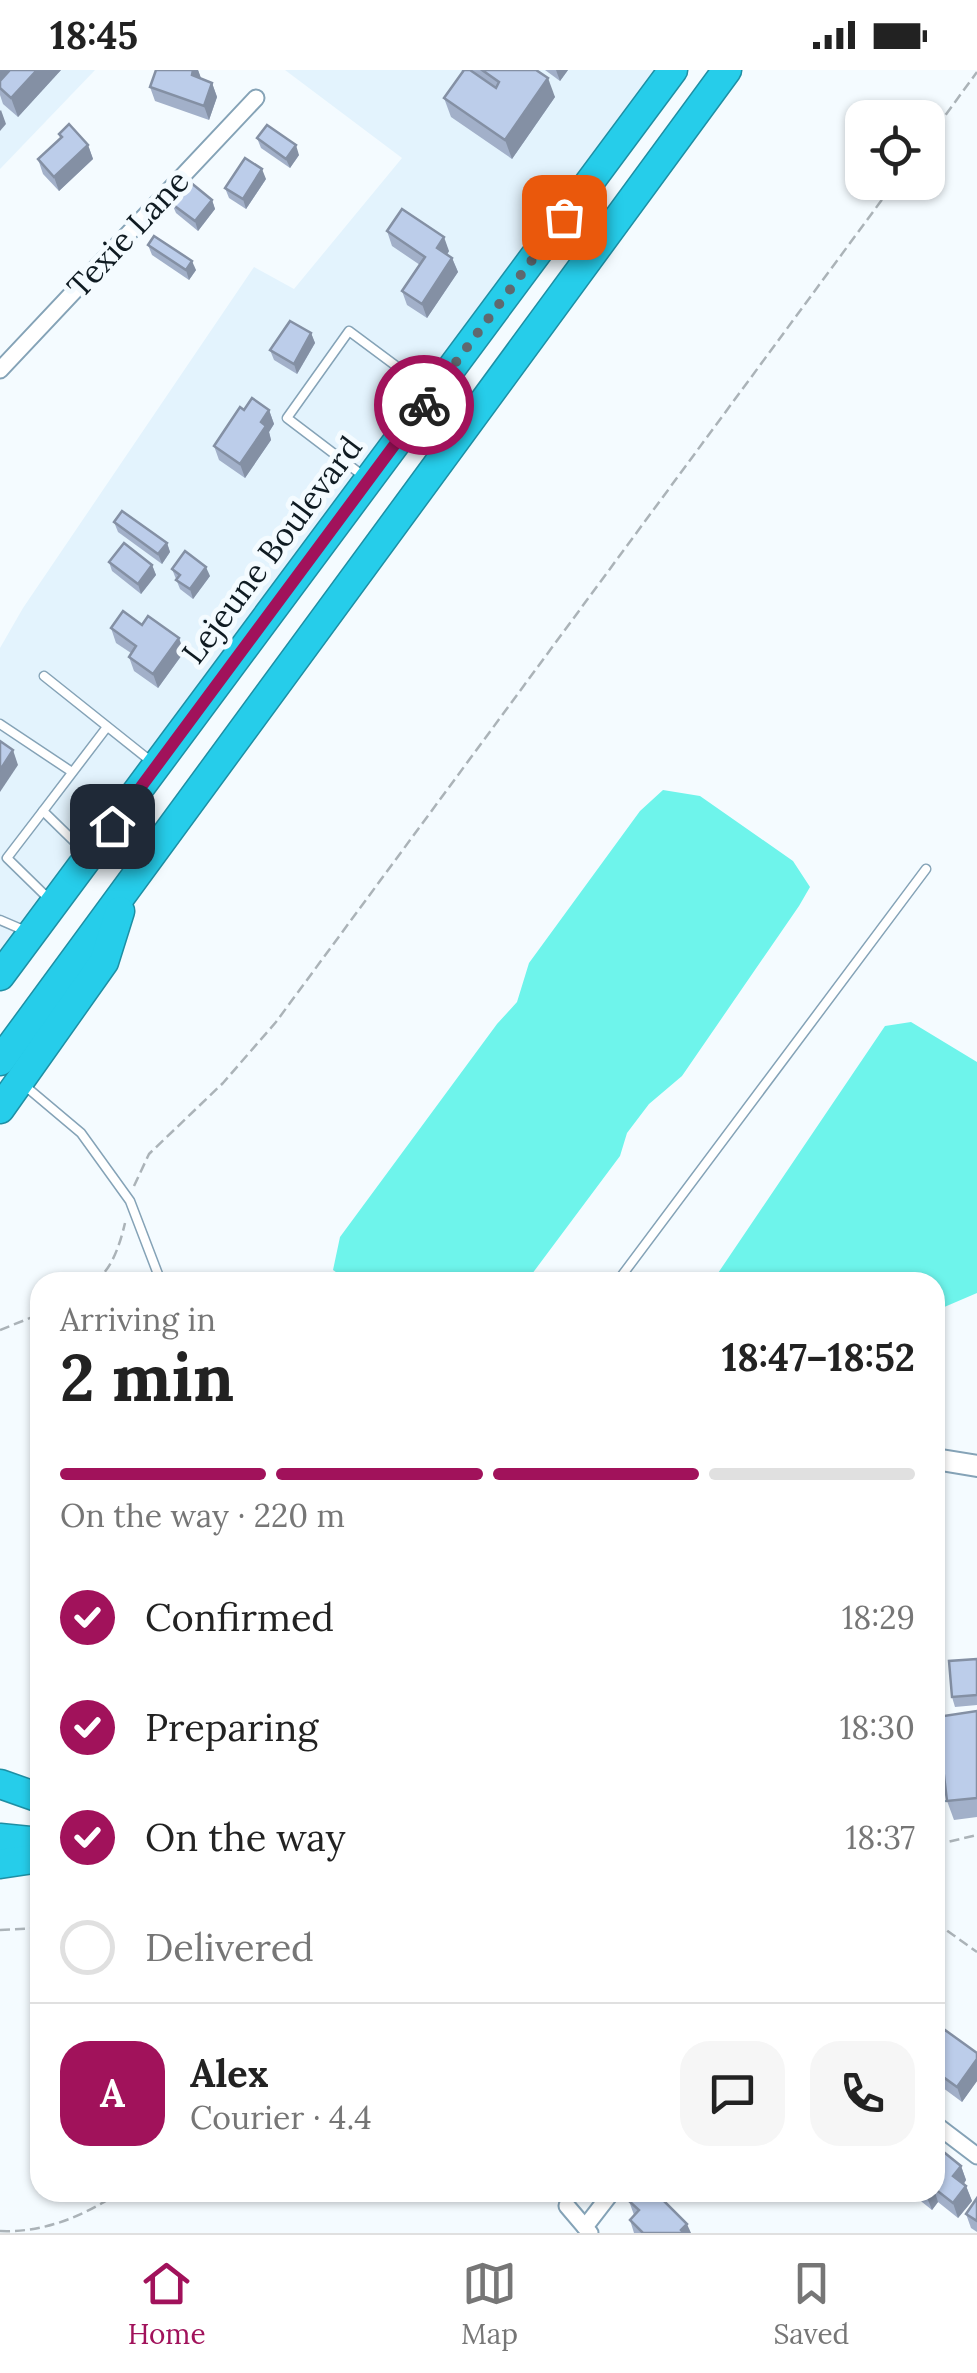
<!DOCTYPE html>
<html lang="en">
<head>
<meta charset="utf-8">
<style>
  :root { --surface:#fff; --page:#f6f6f6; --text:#222; --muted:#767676; --line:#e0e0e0; --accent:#a1125b }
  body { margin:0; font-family:Lora,serif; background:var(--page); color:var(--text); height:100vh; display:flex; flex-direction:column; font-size:38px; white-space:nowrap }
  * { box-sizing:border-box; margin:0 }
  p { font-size:32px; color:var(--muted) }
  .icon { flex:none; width:55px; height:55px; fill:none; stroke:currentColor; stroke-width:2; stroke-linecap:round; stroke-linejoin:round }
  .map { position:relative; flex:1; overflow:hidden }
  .sheet { position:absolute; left:30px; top:1202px; width:915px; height:930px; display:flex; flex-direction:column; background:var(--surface); border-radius:30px; box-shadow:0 2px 8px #0004 }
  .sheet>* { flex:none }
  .controls { position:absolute; left:845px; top:30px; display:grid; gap:20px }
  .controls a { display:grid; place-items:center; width:100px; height:100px; border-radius:20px; background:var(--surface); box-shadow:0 2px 8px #0004; font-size:50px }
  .pin { position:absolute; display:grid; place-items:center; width:85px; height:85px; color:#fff; margin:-42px; border-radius:20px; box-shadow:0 5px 15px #0006 }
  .courier { position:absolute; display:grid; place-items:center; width:100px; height:100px; margin:-50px; border:8px solid #a1125b; border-radius:50%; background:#fff; color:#222; box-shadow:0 2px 12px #0007 }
  .headline em { font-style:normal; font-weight:700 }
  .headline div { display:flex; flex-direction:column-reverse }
  .headline { display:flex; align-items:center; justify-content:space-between; height:170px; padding:0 30px }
  h1 { font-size:65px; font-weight:700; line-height:75px }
  .bar { display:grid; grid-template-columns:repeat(4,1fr); gap:15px 10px; align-content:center; height:120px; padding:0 30px }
  .bar i { height:12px; border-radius:8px; background:var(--line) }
  .bar .selected { background:var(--accent) }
  .bar p { grid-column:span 4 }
  .line { display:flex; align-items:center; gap:25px; padding:0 30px; border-top:2px solid var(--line) }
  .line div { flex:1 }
  .round { display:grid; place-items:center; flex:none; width:105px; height:105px; border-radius:30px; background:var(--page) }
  ol { padding:0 30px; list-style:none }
  li { display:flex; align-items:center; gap:30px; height:110px }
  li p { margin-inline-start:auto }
  li .icon { padding:10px; border-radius:50%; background:var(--accent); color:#fff; stroke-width:4 }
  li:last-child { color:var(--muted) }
  li i { width:55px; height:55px; border:5px solid var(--line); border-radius:50% }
  .status { display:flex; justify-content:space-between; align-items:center; height:70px; padding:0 50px; background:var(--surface); direction:ltr }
  .status svg { height:28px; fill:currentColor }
  .menu { display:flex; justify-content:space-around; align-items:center; height:140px; border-top:2px solid var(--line); background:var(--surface); font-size:28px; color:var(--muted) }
  .menu a { display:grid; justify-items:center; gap:5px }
  .menu .selected { color:var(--accent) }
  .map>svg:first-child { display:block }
</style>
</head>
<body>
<div class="status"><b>18:45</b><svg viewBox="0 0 49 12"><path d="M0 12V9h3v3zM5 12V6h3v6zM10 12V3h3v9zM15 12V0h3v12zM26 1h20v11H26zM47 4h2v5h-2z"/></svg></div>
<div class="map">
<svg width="977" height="2163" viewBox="0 0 977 2163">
  <rect width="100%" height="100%" fill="#f4fbff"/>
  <g fill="#e3f3fd">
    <path d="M0,0h95l-95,99z"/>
    <path d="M285,0h388l-673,906v-328l23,-40 231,-341 40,22 108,-131z"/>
  </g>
  <g fill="#6ef4eb">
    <path d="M663,720l37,6 93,65 17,26 -11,19 -117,170 -33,28 -22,29 -7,23 -94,126h-176l-17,-12 7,-33 157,-213 20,-22 12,-39 111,-152z"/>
    <path d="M911,952l66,40v231l-42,18v-29h-223l173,-256z"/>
  </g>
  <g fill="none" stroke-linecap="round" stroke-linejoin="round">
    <defs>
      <g id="lane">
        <path d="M362,405l-75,-57 62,-87 117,87"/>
        <path d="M44,606l109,87"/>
        <path d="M0,654l72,48"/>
        <path d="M43,741l-36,47 44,43"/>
        <path d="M86,783l-43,-42 64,-84"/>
        <path d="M0,850l28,12"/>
        <path d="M24,1015l57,48 49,68 31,81"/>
        <path d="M617,1212l309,-413"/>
      </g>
      <g id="street">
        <path d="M0,300l256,-272"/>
        <path d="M935,2054l42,32"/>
        <path d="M567,2136l23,27"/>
        <path d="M585,2157l27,-35"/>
      </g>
      <g id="secondary">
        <path d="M935,1389l42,7"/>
        <path d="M935,1721l42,-4"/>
      </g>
      <g id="highway">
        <path d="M0,906l673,-906"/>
        <path d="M0,991l727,-991"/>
        <path d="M0,1039l104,-147 16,-51"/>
        <path d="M0,1714l40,14"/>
        <path d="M0,1768l40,4"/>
        <path d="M0,1794l40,-6"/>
      </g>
    </defs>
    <use href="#lane" stroke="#85a3b7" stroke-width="11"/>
    <use href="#street" stroke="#85a3b7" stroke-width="19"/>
    <use href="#secondary" stroke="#85a3b7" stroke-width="24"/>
    <use href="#highway" stroke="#1e8fa4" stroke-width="31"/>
    <g stroke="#abb3b8" stroke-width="2.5" stroke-dasharray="10 5" stroke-linecap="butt">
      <path d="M928,69l49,-67"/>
      <path d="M134,1116l15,-32 74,-71 53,-61 619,-840"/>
      <path d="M94,1212c18,-12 26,-38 31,-59"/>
      <path d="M0,1260l40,-16"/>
      <path d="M935,1775l42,-10"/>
      <path d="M935,1852l42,30"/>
      <path d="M0,1860l40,-2"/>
      <path d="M546,2122l7,5"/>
      <path d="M0,2161c44,2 84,-15 120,-39"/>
    </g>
    <use href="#lane" stroke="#fff" stroke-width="8"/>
    <use href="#street" stroke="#fff" stroke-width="15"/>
    <use href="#secondary" stroke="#fff" stroke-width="20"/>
    <use href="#highway" stroke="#26cdea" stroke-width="28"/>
  </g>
  <g fill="#a2b0c9">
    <path d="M0,0h61l-43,47 -15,-13 -3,-9z"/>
    <path d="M156,0h42l3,9 11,4 5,14 -8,23 -54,-19 -5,-14z"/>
    <path d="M461,0h75l19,27 -43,62 -61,-42 -7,-19 19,-27z"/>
    <path d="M545,0h23l-8,11z"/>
    <path d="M59,64l29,11 5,14 -34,32 -16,-17 -5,-15 22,-21z"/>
    <path d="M257,68l42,17 -9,13 -29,-20z"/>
    <path d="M266,109l-20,30 -17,-11 -4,-10z"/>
    <path d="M212,130l3,9 -17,22 -22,-18 -4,-9z"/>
    <path d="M387,161l62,20 -2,4 5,3 6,14 -31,46 -20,-13 -5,-14 18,-26 -28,-19z"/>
    <path d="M148,175l48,25 -7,10 -37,-25z"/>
    <path d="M311,263l4,10 -18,31 -23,-14 -4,-10z"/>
    <path d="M244,340h25l5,14 -5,8 2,8 -26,38 -26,-18 -5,-14z"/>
    <path d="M114,452l53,21 3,9 -8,12 -44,-32z"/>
    <path d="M109,492l43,3 4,10 -15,19 -29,-23z"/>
    <path d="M172,499l38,7 -17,23 -13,-10z"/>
    <path d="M111,558l73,24 -26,36 -24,-17 -5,-14 2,-4 -15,-10z"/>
    <path d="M977,1589v46l-22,2 -3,-10z"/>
    <path d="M977,1641v106l-23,3 -7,-19z"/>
    <path d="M935,1964l1,4 2,2 39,13v28l-15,21 -27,-20z"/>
    <path d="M935,2075l26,21 5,14 -2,4 2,2 6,15 -14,17 -20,-16 -6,8 -15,-12 -2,-6h20z"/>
    <path d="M977,2128v34l-6,-4 -5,-14z"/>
    <path d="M629,2131l62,32h-57l-4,-13 4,-5z"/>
  </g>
  <g fill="#8490a4">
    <path d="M0,0h12l-12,13z"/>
    <path d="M37,0h24l-43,47 -7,-19z"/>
    <path d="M193,0h5l3,8 -4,12 -5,-15z"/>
    <path d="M556,0h12l-8,11z"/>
    <path d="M548,8l7,19 -43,62 -7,-19z"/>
    <path d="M212,13l5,14 -8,23 -5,-14z"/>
    <path d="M1,40l5,14 -6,7v-20z"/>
    <path d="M88,75l5,14 -34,32 -5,-14z"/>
    <path d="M296,75l3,10 -9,13 -4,-9z"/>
    <path d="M262,99l4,10 -20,30 -3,-10z"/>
    <path d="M212,130l3,9 -17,22 -3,-10z"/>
    <path d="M444,167l5,14 -7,11 -5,-14z"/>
    <path d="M452,188l6,14 -31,46 -5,-14z"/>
    <path d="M192,191l4,9 -7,10 -3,-10z"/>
    <path d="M311,263l4,10 -18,31 -3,-10z"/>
    <path d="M269,340l5,14 -5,8 2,8 -26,38 -5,-14 21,-42z"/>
    <path d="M167,473l3,9 -8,12 -4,-10z"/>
    <path d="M152,495l4,10 -15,19 -3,-10z"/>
    <path d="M206,497l4,9 -17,23 -3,-10z"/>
    <path d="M179,568l5,14 -26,36 -5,-14z"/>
    <path d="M13,680l5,15 -18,27v-22z"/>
    <path d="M977,1989v22l-15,21 -5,-15z"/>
    <path d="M961,2096l5,14 -7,10 -6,-14z"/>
    <path d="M966,2116l6,15 -14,17 -5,-15z"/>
    <path d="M929,2122h6l3,10 -6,8 -6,-15z"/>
    <path d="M687,2154l4,9h-9l-1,-3z"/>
  </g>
  <g fill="#bccdea" stroke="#8490a4" stroke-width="2.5">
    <path d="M10,0h27l-26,28 -11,-10v-7z"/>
    <path d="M156,0h37l-1,5 20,8 -8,23 -54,-19z"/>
    <path d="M464,0h6l26,18 3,-6 -17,-12h54l12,8 -43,62 -61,-42z"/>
    <path d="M69,54l19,21 -34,32 -16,-18 24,-22 -3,-3z"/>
    <path d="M267,55l29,20 -10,14 -29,-21z"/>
    <path d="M245,88l17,11 -19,30 -18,-11z"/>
    <path d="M190,112l22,18 -17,21 -23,-17z"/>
    <path d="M402,139l42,28 -7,11 15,10 -30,46 -20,-13 23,-34 -38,-26z"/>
    <path d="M154,166l38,25 -6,9 -38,-25z"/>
    <path d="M290,251l21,12 -17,31 -24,-14z"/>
    <path d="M252,328l17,12 -8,12 5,4 -26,38 -26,-18 26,-39 4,3z"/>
    <path d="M122,441l45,32 -9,11 -44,-32z"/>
    <path d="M124,473l28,22 -14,19 -29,-22z"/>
    <path d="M185,481l21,16 -16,22 -14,-9 4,-5 -8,-6z"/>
    <path d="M123,541l19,14 6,-9 31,22 -26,36 -24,-17 7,-11 -25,-18z"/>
    <path d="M0,671l13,9 -13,20z"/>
    <path d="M977,1589v36l-25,2 -3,-36z"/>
    <path d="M977,1641v87l-30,3 -10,-84z"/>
    <path d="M945,1960l32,23v6l-20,28 -22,-16v-34l3,3z"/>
    <path d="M935,2075l26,21 -8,10 13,10 -13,17 -18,-14z"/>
    <path d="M638,2122h12l4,5 3,-3 30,30 -6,6 3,3h-41l-13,-13 9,-10 -10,-9z"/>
    <path d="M977,2128v23l-11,-7z"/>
  </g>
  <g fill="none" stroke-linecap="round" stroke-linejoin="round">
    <path stroke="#5f696f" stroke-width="10" stroke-dasharray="0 18" d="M424,335l140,-188"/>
    <path stroke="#a1125b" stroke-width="12" d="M112,756l312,-421"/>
  </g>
  <g text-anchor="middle" stroke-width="10" stroke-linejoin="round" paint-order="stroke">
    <g font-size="32" fill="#0f1b22" stroke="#f4fbff">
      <text transform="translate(128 164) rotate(-47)" y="11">Texie Lane</text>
      <text transform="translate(272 480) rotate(-53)" y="11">Lejeune Boulevard</text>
    </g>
  </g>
</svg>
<div class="controls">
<a><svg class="icon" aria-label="locate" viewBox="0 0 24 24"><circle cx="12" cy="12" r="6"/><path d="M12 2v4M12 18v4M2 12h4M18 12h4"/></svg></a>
</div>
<div class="pin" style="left:564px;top:147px;background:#ea580c"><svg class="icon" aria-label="bag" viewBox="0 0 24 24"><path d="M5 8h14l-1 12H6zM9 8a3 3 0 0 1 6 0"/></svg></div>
<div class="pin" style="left:112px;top:756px;background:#1f2937"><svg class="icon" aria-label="home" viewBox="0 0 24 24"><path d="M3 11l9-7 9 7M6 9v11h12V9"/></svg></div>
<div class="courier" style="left:424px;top:335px"><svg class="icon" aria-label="bike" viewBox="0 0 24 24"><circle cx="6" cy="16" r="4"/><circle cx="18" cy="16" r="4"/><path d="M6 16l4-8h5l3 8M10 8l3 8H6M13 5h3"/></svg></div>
<section class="sheet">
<div class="headline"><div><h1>2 min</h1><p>Arriving in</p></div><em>18:47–18:52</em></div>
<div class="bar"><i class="selected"></i><i class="selected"></i><i class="selected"></i><i></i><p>On the way · 220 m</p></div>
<ol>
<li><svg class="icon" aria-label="check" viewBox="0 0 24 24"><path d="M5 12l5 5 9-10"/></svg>Confirmed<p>18:29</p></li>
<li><svg class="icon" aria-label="check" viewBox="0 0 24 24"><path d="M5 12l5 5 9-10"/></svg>Preparing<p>18:30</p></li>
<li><svg class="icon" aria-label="check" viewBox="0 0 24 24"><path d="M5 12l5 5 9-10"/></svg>On the way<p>18:37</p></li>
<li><i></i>Delivered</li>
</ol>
<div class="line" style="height:180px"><b class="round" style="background:var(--accent);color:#fff">A</b><div><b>Alex</b><p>Courier · 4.4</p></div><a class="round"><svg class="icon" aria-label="chat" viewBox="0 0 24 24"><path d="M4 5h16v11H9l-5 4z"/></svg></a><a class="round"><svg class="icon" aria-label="phone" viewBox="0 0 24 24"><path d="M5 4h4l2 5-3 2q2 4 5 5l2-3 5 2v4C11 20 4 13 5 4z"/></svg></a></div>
</section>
</div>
<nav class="menu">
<a class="selected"><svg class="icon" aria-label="home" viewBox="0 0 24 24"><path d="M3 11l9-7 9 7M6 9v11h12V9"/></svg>Home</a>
<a><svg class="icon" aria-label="map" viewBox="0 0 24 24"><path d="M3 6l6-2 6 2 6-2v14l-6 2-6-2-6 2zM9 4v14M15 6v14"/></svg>Map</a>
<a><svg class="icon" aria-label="saved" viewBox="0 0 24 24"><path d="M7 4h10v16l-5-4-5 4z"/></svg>Saved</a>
</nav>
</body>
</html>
